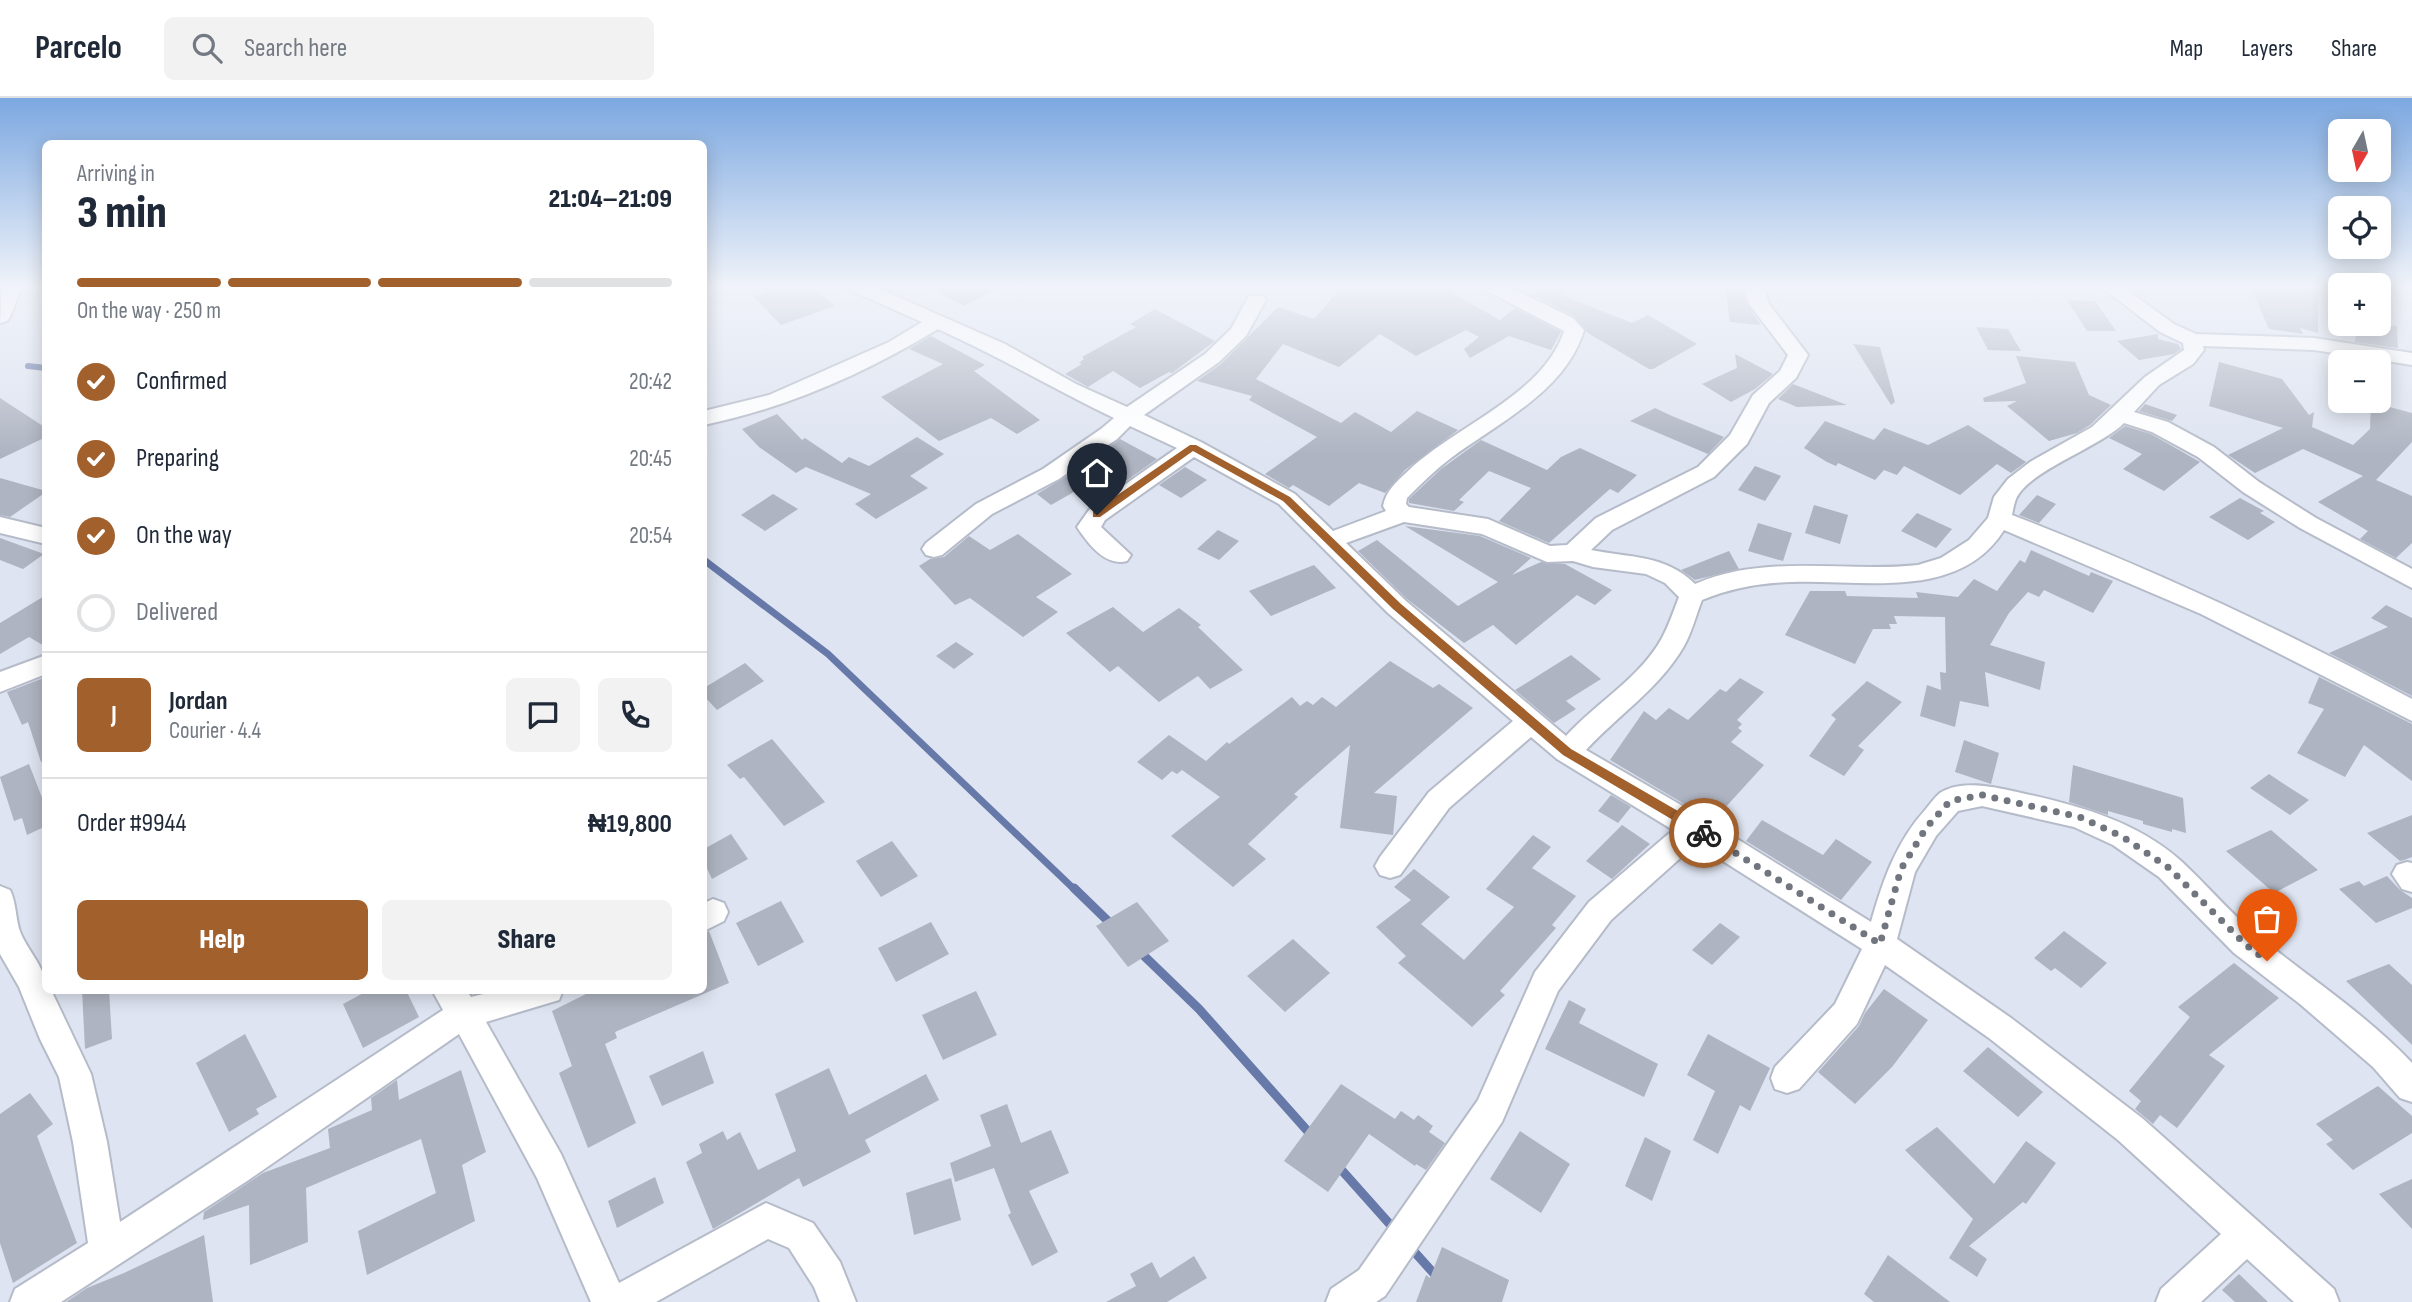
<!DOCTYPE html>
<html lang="en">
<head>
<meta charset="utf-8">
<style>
  :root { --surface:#fff; --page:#f2f2f3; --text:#1f2937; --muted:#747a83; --line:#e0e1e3; --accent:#a1602c }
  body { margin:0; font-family:"Sofia Sans Condensed",sans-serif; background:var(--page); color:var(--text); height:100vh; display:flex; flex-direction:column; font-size:26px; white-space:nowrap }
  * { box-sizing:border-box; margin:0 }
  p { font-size:23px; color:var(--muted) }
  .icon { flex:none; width:38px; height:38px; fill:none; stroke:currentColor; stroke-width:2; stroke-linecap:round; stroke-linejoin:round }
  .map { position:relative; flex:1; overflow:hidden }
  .side { position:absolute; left:42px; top:42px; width:665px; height:854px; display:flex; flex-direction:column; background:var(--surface); border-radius:10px; box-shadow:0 4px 18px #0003 }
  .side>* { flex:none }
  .needle { width:46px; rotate:189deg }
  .controls { position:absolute; left:2328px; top:21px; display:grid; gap:14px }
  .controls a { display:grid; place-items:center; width:63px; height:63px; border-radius:10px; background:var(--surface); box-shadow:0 4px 18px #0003; font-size:35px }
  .pin { position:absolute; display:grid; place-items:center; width:60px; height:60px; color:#fff; margin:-72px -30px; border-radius:50% 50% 50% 0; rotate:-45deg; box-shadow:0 0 7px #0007 }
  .pin .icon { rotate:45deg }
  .courier { position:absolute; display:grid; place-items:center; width:70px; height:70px; margin:-35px; border:5px solid #a1602c; border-radius:50%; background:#fff; color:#222; box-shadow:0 2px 9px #0007 }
  .summary em { font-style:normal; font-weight:800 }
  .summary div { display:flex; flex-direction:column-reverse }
  .summary { display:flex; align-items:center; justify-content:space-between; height:119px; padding:0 35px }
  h1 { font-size:46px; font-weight:800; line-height:52px }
  .bar { display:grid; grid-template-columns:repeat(4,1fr); gap:10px 7px; align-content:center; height:84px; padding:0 35px }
  .bar i { height:9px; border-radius:5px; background:var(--line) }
  .bar .current { background:var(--accent) }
  .bar p { grid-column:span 4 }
  .line { display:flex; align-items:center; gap:18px; padding:0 35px; border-top:2px solid var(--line) }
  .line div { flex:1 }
  .round { display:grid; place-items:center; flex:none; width:74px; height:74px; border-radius:10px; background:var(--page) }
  ol { padding:0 35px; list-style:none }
  li { display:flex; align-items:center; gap:21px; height:77px }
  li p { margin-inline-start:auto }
  li .icon { padding:7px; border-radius:50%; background:var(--accent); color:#fff; stroke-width:4 }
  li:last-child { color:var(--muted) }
  li i { width:38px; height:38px; border:4px solid var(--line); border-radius:50% }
  .action { display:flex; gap:14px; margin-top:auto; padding:14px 35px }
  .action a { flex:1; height:80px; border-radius:10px; background:var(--accent); color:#fff; font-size:28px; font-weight:800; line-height:80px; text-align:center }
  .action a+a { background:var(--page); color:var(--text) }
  header { display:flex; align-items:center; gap:42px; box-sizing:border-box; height:98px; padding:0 35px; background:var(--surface); border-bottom:2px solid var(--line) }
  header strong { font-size:33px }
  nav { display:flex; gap:38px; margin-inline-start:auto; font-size:24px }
  .search { width:490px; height:63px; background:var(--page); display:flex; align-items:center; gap:18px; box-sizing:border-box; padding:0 24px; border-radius:10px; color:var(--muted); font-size:26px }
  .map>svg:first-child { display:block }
</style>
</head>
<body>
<header>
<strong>Parcelo</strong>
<div class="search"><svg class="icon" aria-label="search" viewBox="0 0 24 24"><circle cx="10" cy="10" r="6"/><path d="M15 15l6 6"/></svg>Search here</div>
<nav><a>Map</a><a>Layers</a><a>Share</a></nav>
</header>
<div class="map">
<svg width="2412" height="1204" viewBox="0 0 2412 1204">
  <rect width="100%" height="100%" fill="#dee4f1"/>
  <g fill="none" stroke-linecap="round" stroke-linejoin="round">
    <path stroke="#6679a9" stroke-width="6" d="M28,268l18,2"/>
    <path stroke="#6679a9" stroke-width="7" d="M704,462l124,94 247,236"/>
    <g stroke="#6679a9" stroke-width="9">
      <path d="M1074,790l38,37"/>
      <path d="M1138,852l61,59 113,127"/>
      <path d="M1338,1068l57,64"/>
      <path d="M1410,1149l27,30"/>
    </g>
  </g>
  <g fill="#aeb4c1">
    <path d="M780,188h30l25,20 -54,19 -27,-28z"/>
    <path d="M929,188h72l-37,20z"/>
    <path d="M1343,188h97l60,34 15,-12 46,24 -10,18 -42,-14 -39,22 -6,-9 15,-12 -13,-7 -50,26 -36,-22 -41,33 -56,-23 -27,35 85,44 14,-11 36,20 26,-21 41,19 -53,40 -20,23 -26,-10 -30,23 -36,-21 -4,3 -24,-14 52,-37 -68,-37 3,-4 -55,-15 24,-17 57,-57 36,12z"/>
    <path d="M1543,188h23l-7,8 73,29 16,-8 49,29 -44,25h-4l-63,-37 -12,-16 -42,-21z"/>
    <path d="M1725,188h16l7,20 13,19 -31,-3z"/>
    <path d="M2250,188h68v47l-18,-5 3,6 -34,-5z"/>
    <path d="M2067,202l28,1 21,30h-29z"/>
    <path d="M1155,211l60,32 -43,32 -3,-1 -29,16 -27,-17 -25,16 -23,-13 17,-10 -3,-1 5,-4 -2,-2 54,-30 -6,-3z"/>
    <path d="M2358,226l39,2 1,22 -43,-6z"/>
    <path d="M1976,229l32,2 13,22 -33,-1z"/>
    <path d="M2158,236v5l20,5 3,5 -7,5 -35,6 -22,-19z"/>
    <path d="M931,238l54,29 -11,6 66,49 -23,14 -26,-16 -52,23 -45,-34 -13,-10 62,-33 -34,-15z"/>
    <path d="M1853,246l27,3 15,55 -4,3z"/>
    <path d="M1735,256l38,20 -18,15 -24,13 -29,-18 35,-16z"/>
    <path d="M2016,258l59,6 14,33 22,10 -21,20 -13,8 -28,8 -42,-35 10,-5 -33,1 -1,-4 43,-15z"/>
    <path d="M2219,264l63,17 27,36 5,-3 -2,15 41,18 17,-16 1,-27 41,11v29l-36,38 36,16v47l-16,15 -36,-19 8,-8 -50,-29 45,-26 -60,-27 -48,24 -27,-18 55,-27 -74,-22z"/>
    <path d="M1793,286l54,21 -50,2 -19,-8z"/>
    <path d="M0,300l46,30v9l-46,22z"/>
    <path d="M2145,306l32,11 -5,6 -33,-10z"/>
    <path d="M1655,310l17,8 52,21 -16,17 -78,-33z"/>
    <path d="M777,316l25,26 3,-2 37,25 7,-6 20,9 48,-29 27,17 -34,22 18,12 -52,31 -21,-15 16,-10 -65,-27 -10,6 -37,-26 -17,-18z"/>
    <path d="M1825,323l49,19 10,-12 44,17 40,-20 58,37 -15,11 -14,-9 -37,31 -56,-29 -7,9 -13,-5 -9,10 -37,-17 -2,3 -9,-4 -23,-14z"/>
    <path d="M2125,328l26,8 49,28 -36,29 -41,-22 19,-15 -33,-16z"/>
    <path d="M1120,341l37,20 -61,43 -17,-13 -28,16 -14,-11 55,-33z"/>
    <path d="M1481,342l66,30 14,-13 19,-9 57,27 -19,18 -8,-4 -61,54 -50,-22 32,-33 -42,-17 -30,29 5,2 -10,9 -45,-8v-4l32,-30z"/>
    <path d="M1755,368l26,10 -16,25 -27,-11z"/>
    <path d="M1185,369l22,13 -26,18 -22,-13z"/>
    <path d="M0,380l46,13v1l-36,25 -10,-2z"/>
    <path d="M773,396l25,15 -33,22 -24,-16z"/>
    <path d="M2037,397l19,9 -17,19 -20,-8z"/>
    <path d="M2240,400l24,13 -4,2 15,9 -27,18 -39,-23z"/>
    <path d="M1814,407l34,10 -8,29 -35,-11z"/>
    <path d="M1917,415l35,16 -16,19 -35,-17z"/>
    <path d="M1758,425l34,10 -9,28 -35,-10z"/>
    <path d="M1405,428l75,10 51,22 -19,17 29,-13 24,2 47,26 -17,15 -18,-10 -61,50 -23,-20 -29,18 -57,-44 -49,-48 19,-11 81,66 40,-24z"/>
    <path d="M1218,432l21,11 -20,19 -22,-11z"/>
    <path d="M1018,436l54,40 -36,23 22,15 -35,25 -53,-39 -15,7 -36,-39 11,-7 14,-2 25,-21 21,14z"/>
    <path d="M0,440l44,16 -21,15 -23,-9z"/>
    <path d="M2031,452l58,26 2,-4 22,9 -20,32 -49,-23 -5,7 -11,-5 -19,21 -19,32 55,17 -5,28 -55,-18 4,35 -29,-6 -5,26 -35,-11 7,-31 14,5 -1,-18 6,1 -1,-56 -51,-1 3,8h-8l2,5h-18l-18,35 -70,-29 25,-44h35l2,5 71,2 -2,-6 42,5 16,-18 23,12 23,-31 5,3z"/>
    <path d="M1729,453l10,18 -44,11 -14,-10z"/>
    <path d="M1314,467l22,23 -65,28 -22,-25z"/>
    <path d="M46,497v52l-17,-10 -29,17v-31z"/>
    <path d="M2386,507l26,13v78l-83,-43 59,-26 -17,-9z"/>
    <path d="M1113,509l30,25 36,-24 22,17 -3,2 45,43 -33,19 -12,-13 -39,26 -41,-36 -8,6 -44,-39z"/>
    <path d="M956,544l18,12 -20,15 -18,-13z"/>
    <path d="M1571,557l30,24 -35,22 10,8 -22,14 -39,-33z"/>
    <path d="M1390,563l43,27 6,-4 34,24 -99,85 23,3 -4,39 -53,-7 10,-83 -56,49 4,3 -50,47 18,15 -33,28 -62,-51 49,-39 -38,-27 -5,4 -5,-3 -10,9 -25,-18 32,-27 37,26 21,-19 2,2 63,-47 8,9 7,-5 6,4 9,-8 14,10z"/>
    <path d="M745,565l19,18 -47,29 -13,-14v-8z"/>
    <path d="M46,579v84l-5,1 -13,-40 -6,3 -15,-33z"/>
    <path d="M2319,579l93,47v57l-48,-36 -19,32 -48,-24 27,-44 -16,-6z"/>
    <path d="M1740,580l24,14 -27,28 5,4 -4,4 4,3 -11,11 33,23 -51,56 -103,-61 34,-49 12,9 13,-12 19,12 32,-31 6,3z"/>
    <path d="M1867,583l35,21 -44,44 6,4 -20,26 -35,-20 27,-37 -5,-4z"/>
    <path d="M772,641l53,63 -41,24 -40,-49 -4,2 -13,-14z"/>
    <path d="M1964,642l35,13 -8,31 -36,-12z"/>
    <path d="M29,666l17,44v18l-19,9 -5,-17 -8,3 -14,-44z"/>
    <path d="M2073,667l110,33 3,35 -14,-4v3l-29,-8v-3l-35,-10v4l-39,-13z"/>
    <path d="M2269,676l18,12 22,14 -19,15 -40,-27z"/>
    <path d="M1611,697l20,12 -13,16 -20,-12z"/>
    <path d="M2412,717v42l-8,3 -4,1 -33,-28z"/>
    <path d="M1762,722l61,35 13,-16 36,23 -31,38 -95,-59z"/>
    <path d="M1622,727l28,19 -38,35 -26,-18z"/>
    <path d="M2271,732l47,40 -44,23 -48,-42z"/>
    <path d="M731,736l17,25 -36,20 -8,-17v-13z"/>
    <path d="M1533,737l18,12 -19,21 44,28 -24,29 4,3 -56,63 5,4 -33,32 -74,-64 8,-7 -30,-29 35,-27 -17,-13 20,-18 36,28 -29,27 43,36 50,-53 -28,-18z"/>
    <path d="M892,743l26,35 -37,21 -25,-36z"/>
    <path d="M2387,778l13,14 12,8v10l-36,15 -37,-34 20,-8 5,5z"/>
    <path d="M781,803l23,41 -46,24 -22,-43z"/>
    <path d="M1137,804l32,39 -41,26 -32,-41z"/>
    <path d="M931,824l18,32 -53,28 -18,-34z"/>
    <path d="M1720,825l20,14 -28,28 -20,-15z"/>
    <path d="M709,833l20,52 -114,49 2,6 -12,6 31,79 -48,25 -29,-75 13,-7 -20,-55 42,-21h110v-56z"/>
    <path d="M2064,833l43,32 -26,25 -26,-20 -4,3 -17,-13z"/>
    <path d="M1293,841l37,34 -45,39 -38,-36z"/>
    <path d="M2234,865l45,35 -70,57 16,11 -48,62 -17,-13 -7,9 -18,-15 6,-8 -12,-10 61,-74 -12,-10z"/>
    <path d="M2389,866l23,21v60l-66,-64z"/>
    <path d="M1884,891l44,31 -36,47 -37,37 -37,-32 41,-46 6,-13z"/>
    <path d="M82,892h27l3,49 -27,10z"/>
    <path d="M369,892h37l13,27 -56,31 -20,-44z"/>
    <path d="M976,893l21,44 -54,25 -21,-45z"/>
    <path d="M1569,902l17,9 -7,14 79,41 -14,33 -99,-48z"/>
    <path d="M245,936l32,63 -21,12 3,5 -30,18 -33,-69z"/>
    <path d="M1708,936l62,34 -20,43 -10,-6 -22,49 -25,-14 22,-49 -28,-16z"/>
    <path d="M1988,949l55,45 -25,25 -55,-46z"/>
    <path d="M703,953l11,32 -52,23 -13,-30z"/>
    <path d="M829,970l20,47 77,-41 13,26 -74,40 6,12 -68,35 -4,-9 -86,51 -27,-67 16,-9 -3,-9 24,-13 4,9 13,-8 18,38 38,-19 -21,-57z"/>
    <path d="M461,972l25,82 -24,13 13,56 -108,54 -9,-44 78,-38 -15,-54 -115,49 2,54 -58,23 -1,-60 -46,15 1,-8 59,-39 67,-25 -2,-19 44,-19 -1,-12 26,-18 2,20z"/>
    <path d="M1341,986l54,35 6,-8 13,9 4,-5 15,11 -4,6 16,11 -19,27 -10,-6 -1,2 -46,-32 -41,58 -44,-31z"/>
    <path d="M2378,988l34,30v17l-59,37 -27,-26 7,-4 -17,-16z"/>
    <path d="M30,995l23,31 -16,12 40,107 -64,40 -13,-40v-129z"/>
    <path d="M1007,1006l14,39 30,-13 18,43 -40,18 29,61 -26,14 -24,-51 3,-2 -17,-45 -39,14 -5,-19 41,-17 -11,-31z"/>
    <path d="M1937,1029l57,57 32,-43 30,22 -30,41 -3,-2 -54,44 18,13 -10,18 -28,-19 24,-39 -68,-69z"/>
    <path d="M1520,1033l50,33 -29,49 -51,-34z"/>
    <path d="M1645,1039l26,14 -19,50 -27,-15z"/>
    <path d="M655,1079l9,26 -47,25 -9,-27z"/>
    <path d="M951,1080l10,42 -47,15 -8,-42z"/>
    <path d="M2412,1081v50l-33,-35z"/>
    <path d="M204,1137l9,67h-147l21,-14 37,-15z"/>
    <path d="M1442,1149l67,33 -7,22h-86l10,-27 4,3z"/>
    <path d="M1888,1157l62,47h-76l-10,-8z"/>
    <path d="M1194,1158l13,22 -40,24h-61l30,-16 -6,-12 22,-12 8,16z"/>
    <path d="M2239,1176l29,28h-33l-13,-12z"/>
  </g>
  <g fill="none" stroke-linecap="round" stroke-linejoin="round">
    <defs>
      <g id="street">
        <path d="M2,188h20l-12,31 -3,4 -7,2z"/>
        <path d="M847,188h26l132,58 71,40 51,23 78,-53 26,-25 18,-33h14l3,4 -20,36 -27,26 -75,53 57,27 94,52 38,37 53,-20 -3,-5c3,-15 13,-24 24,-34 46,-45 137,-77 157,-141l-79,-41 -3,-4h25l66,32 11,12c-18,61 -86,93 -133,128 -16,12 -30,26 -44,40l-1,6 3,3 79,12 62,27 17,-1 29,-27 102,-51 32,-32 23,-40 27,-24 8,-16 -38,-50 -7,-19h20l6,18 39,51 -12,23 -27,25 -22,41 -33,33 -102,53 -21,20c38,8 74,4 104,34 72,-31 149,-11 223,-19l23,-7 28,-18 19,-22 6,-21 14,-18 22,-17 62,-35 53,-50 39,-27 -1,-7 -23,-11 -60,-46h22l52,38 22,10 118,4 98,15v12l-98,-15 -111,-4 1,4 -11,14 -34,21 -25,27 34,10 46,25 45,35 57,36 96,51v19l-112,-60 -57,-36 -45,-35 -46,-25 -28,-9c-25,25 -95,47 -108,76 -2,5 -3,11 -4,16 137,53 270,114 400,184v22l-211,-107 -197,-84c-45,72 -142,49 -213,52 -31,1 -60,6 -89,18 -6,15 -10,32 -18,46 -24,42 -66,69 -98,104l119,69 166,103c12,-42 25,-80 55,-113 4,-5 9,-12 14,-16 21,-14 55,-6 77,-1 59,13 118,28 164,69 26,24 49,52 76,74 52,43 109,79 155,128v39l-12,-4 -27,-31 -73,-63 -66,-51 -75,-76 -46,-32 -39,-18 -92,-21 -24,5 -22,25 -21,36 -18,67 114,79 131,100 192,171 5,13h-45l-47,-43 -46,43h-45l5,-13 60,-55 -103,-94 -129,-102 -104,-73 -28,59 -58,65 -12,4 -12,-4 -4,-11 4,-11 60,-63 27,-55 -166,-105 -85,76 -53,71 -56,131 -117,174 -9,6h-50l5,-13 28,-19 119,-170 57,-128 54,-70 84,-72 -116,-71 -26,-22 -82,71 -49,67 -10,3 -10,-3 -5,-9 5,-9 49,-65 84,-71 -125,-108 -109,-109 -85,-47 -89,63 -4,7 30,28 -4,6c-21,6 -39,-17 -50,-34l12,-17 88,-62 -47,-22 -13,13 -58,40 -67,35 -50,41 -8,2 -8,-2 -4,-6 4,-6 50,-39 67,-35 58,-40 13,-11c-60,-29 -116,-62 -176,-89 -72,44 -152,79 -234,96v-14l65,-16 120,-53 33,-20 -72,-32zM1404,424l78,12 65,28 26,-1 20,6 53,7 19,9 14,14c-5,13 -10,28 -17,41 -21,39 -66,65 -96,98l-160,-135 -60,-58z"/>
        <path d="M0,419l46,11v16l-46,-11z"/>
        <path d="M46,557v19l-46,18v-20z"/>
        <path d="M2407,764l5,1v29l-10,-3 -10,-15 5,-9z"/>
        <path d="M0,788l10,4c7,14 5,30 11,44 9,20 25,34 25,56h5l40,84 16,68 13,80 323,-212 -11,-20h34l5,7 29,-7h63l-4,10 -73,22 75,132 58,129 147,-80 47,20 27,39 16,40h-36l-6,-15 -25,-39 -21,-9 -112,63h-65l-54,-124 -78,-144 -212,147 -186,121h-51l5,-13 73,-46 -15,-101 -14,-65 -19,-38 -21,-52 -19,-33z"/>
        <path d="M713,801l11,4 4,9 -4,9 -20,10v-28z"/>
      </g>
    </defs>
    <use href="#street" stroke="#b5bbc8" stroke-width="4"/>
    <use href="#street" fill="#fff" fill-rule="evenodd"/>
  </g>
  <linearGradient id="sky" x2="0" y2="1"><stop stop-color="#7ca8e1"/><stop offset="0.53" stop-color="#f0f3f9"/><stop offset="1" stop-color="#f0f3f9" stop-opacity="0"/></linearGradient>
  <rect width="2412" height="356" fill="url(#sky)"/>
  <path fill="#a1602c" d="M1190,347h6l94,52 111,107 170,145 138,80v7h-9l-137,-81 -170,-146 -110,-108 -90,-50 -93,66h-7v-5z"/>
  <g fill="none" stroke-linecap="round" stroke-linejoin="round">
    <path stroke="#71757d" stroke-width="7" stroke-dasharray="0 12.6" d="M1704,735l176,111 21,-75 25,-41 24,-27 32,-6 98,22 43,20 46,31 76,76 22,17"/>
  </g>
</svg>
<div class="controls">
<a><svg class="needle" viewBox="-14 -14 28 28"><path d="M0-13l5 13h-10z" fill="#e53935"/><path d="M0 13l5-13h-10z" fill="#747a83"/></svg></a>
<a><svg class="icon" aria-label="locate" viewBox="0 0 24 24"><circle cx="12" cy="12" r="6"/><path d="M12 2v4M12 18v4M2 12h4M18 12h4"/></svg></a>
<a>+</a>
<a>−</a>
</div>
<div class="pin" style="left:2267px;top:863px;background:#ea580c"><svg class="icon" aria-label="bag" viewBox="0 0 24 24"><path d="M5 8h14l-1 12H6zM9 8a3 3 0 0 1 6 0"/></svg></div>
<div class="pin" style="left:1097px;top:417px;background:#1f2937"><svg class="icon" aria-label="home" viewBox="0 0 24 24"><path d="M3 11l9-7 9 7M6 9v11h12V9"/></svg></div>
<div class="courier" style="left:1704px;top:735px"><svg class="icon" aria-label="bike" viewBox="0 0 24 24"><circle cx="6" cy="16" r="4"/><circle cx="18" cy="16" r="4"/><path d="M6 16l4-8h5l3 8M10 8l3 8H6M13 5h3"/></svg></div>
<section class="side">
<div class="summary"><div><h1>3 min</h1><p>Arriving in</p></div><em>21:04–21:09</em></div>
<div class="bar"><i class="current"></i><i class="current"></i><i class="current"></i><i></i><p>On the way · 250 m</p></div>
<ol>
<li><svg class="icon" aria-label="check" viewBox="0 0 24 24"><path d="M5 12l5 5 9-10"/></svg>Confirmed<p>20:42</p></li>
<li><svg class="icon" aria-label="check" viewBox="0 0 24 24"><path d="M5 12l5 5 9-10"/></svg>Preparing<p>20:45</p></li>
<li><svg class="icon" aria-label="check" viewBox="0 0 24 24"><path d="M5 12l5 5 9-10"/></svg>On the way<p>20:54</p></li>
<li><i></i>Delivered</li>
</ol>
<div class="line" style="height:126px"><b class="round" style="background:var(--accent);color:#fff">J</b><div><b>Jordan</b><p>Courier · 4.4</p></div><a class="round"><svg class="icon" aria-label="chat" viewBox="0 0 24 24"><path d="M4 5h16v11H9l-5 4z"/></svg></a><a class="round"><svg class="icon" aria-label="phone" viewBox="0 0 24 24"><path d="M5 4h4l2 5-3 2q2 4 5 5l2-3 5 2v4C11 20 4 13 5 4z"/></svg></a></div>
<div class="line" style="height:91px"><div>Order #9944</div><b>₦19,800</b></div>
<div class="action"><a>Help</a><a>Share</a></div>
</section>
</div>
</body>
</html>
